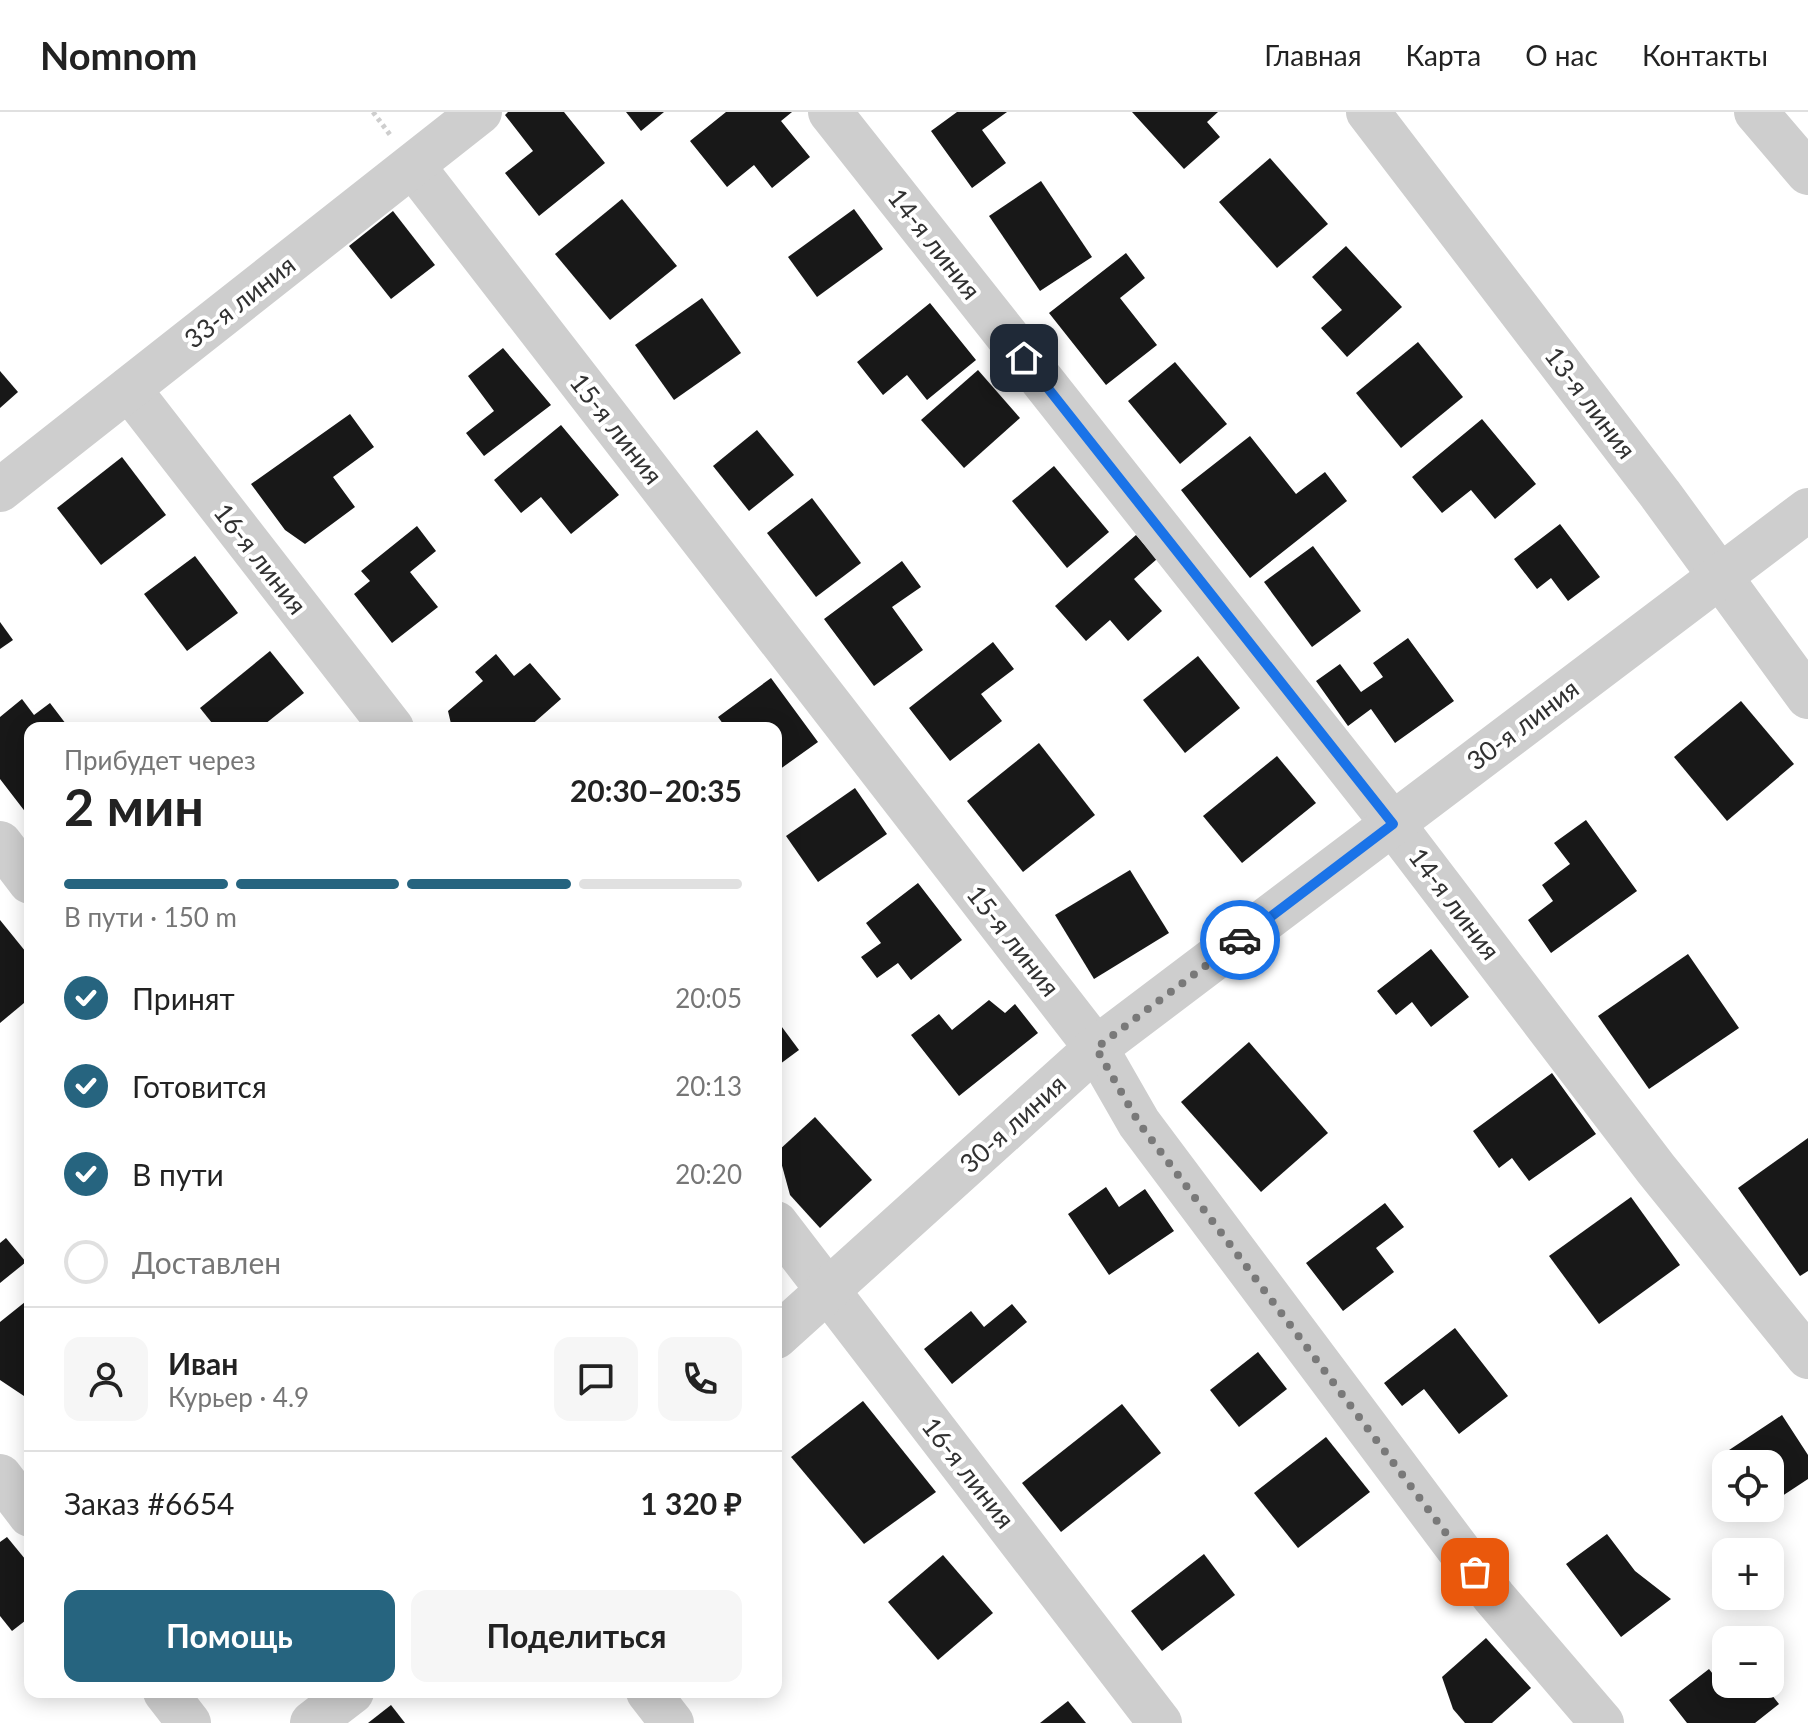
<!DOCTYPE html>
<html lang="ru">
<head>
<meta charset="utf-8">
<style>
  :root { --surface:#fff; --page:#f6f6f6; --text:#222; --muted:#767676; --line:#e0e0e0; --accent:#26647f }
  body { margin:0; font-family:Lato,sans-serif; background:var(--page); color:var(--text); height:100vh; display:flex; flex-direction:column; font-size:30px; white-space:nowrap }
  * { box-sizing:border-box; margin:0 }
  p { font-size:26px; color:var(--muted) }
  .icon { flex:none; width:44px; height:44px; fill:none; stroke:currentColor; stroke-width:2; stroke-linecap:round; stroke-linejoin:round }
  .map { position:relative; flex:1; overflow:hidden }
  .panel { position:absolute; left:24px; top:610px; width:758px; height:976px; display:flex; flex-direction:column; background:var(--surface); border-radius:16px; box-shadow:0 4px 20px #0003 }
  .panel>* { flex:none }
  .tools { position:absolute; left:1712px; top:1338px; display:grid; gap:16px }
  .tools a { display:grid; place-items:center; width:72px; height:72px; border-radius:16px; background:var(--surface); box-shadow:0 4px 20px #0003; font-size:40px }
  .pin { position:absolute; display:grid; place-items:center; width:68px; height:68px; color:#fff; margin:-34px; border-radius:16px; box-shadow:0 4px 12px #0006 }
  .courier { position:absolute; display:grid; place-items:center; width:80px; height:80px; margin:-40px; border:6px solid #1a73e8; border-radius:50%; background:#fff; color:#222; box-shadow:0 2px 10px #0007 }
  .headline em { font-style:normal; font-weight:700 }
  .headline div { display:flex; flex-direction:column-reverse }
  .headline { display:flex; align-items:center; justify-content:space-between; height:136px; padding:0 40px }
  h1 { font-size:52px; font-weight:700; line-height:60px }
  .bar { display:grid; grid-template-columns:repeat(4,1fr); gap:12px 8px; align-content:center; height:96px; padding:0 40px }
  .bar i { height:10px; border-radius:6px; background:var(--line) }
  .bar .selected { background:var(--accent) }
  .bar p { grid-column:span 4 }
  .line { display:flex; align-items:center; gap:20px; padding:0 40px; border-top:2px solid var(--line) }
  .line div { flex:1 }
  .round { display:grid; place-items:center; flex:none; width:84px; height:84px; border-radius:16px; background:var(--page) }
  ol { padding:0 40px; list-style:none }
  li { display:flex; align-items:center; gap:24px; height:88px }
  li p { margin-inline-start:auto }
  li .icon { padding:8px; border-radius:50%; background:var(--accent); color:#fff; stroke-width:4 }
  li:last-child { color:var(--muted) }
  li i { width:44px; height:44px; border:4px solid var(--line); border-radius:50% }
  .action { display:flex; gap:16px; margin-top:auto; padding:16px 40px }
  .action a { flex:1; height:92px; border-radius:16px; background:var(--accent); color:#fff; font-size:32px; font-weight:700; line-height:92px; text-align:center }
  .action a+a { background:var(--page); color:var(--text) }
  header { display:flex; align-items:center; gap:48px; box-sizing:border-box; height:112px; padding:0 40px; background:var(--surface); border-bottom:2px solid var(--line) }
  header strong { font-size:38px }
  nav { display:flex; gap:44px; margin-inline-start:auto; font-size:28px }
  .map>svg:first-child { display:block }
</style>
</head>
<body>
<header>
<strong>Nomnom</strong>
<nav><a>Главная</a><a>Карта</a><a>О нас</a><a>Контакты</a></nav>
</header>
<div class="map">
<svg width="1808" height="1611" viewBox="0 0 1808 1611">
  <rect width="100%" height="100%" fill="#fff"/>
  <g fill="#181818">
    <path d="M508,0h56l41,51 -66,53 -34,-43 28,-22 -28,-36z"/>
    <path d="M626,0h38l-23,19z"/>
    <path d="M726,0h66l-11,9 29,36 -38,31 -18,-23 -27,22 -37,-46z"/>
    <path d="M957,0h50l-25,18 24,33 -34,25 -41,-57z"/>
    <path d="M1132,0h86l-11,10 13,15 -36,32z"/>
    <path d="M1270,46l58,66 -51,44 -58,-66z"/>
    <path d="M1041,69l51,76 -52,34 -51,-75z"/>
    <path d="M622,87l55,67 -67,54 -55,-66z"/>
    <path d="M854,97l29,40 -66,48 -29,-40z"/>
    <path d="M393,99l42,54 -44,34 -42,-53z"/>
    <path d="M1346,134l56,61 -55,50 -26,-29 21,-18 -30,-33z"/>
    <path d="M1126,141l19,25 -25,20 37,47 -51,40 -57,-72z"/>
    <path d="M702,186l39,55 -67,47 -39,-55z"/>
    <path d="M930,191l46,57 -49,40 -20,-25 -24,20 -26,-33z"/>
    <path d="M1418,230l45,55 -62,51 -45,-55z"/>
    <path d="M503,236l48,57 -67,51 -18,-23 28,-22 -26,-35z"/>
    <path d="M1175,250l52,62 -47,40 -52,-63z"/>
    <path d="M978,258l42,48 -56,50 -43,-48z"/>
    <path d="M0,259l18,21 -18,16z"/>
    <path d="M350,302l24,33 -41,30 22,30 -50,37 -20,-14 -34,-46z"/>
    <path d="M1482,307l54,65 -41,35 -24,-29 -29,23 -30,-36z"/>
    <path d="M561,313l58,70 -48,39 -30,-37 -20,16 -27,-33z"/>
    <path d="M757,318l37,45 -45,36 -36,-45z"/>
    <path d="M1250,324l46,58 29,-22 22,29 -97,77 -69,-88z"/>
    <path d="M122,345l44,58 -65,50 -44,-57z"/>
    <path d="M1054,354l55,66 -42,36 -55,-67z"/>
    <path d="M812,386l49,65 -45,34 -49,-64z"/>
    <path d="M1560,412l40,53 -32,24 -17,-23 -14,11 -23,-30z"/>
    <path d="M417,414l19,25 -26,21 28,35 -46,36 -38,-49 16,-13 -9,-10z"/>
    <path d="M1136,423l21,24 -23,20 28,32 -34,30 -18,-21 -24,21 -31,-35z"/>
    <path d="M1313,434l48,65 -49,36 -48,-65z"/>
    <path d="M195,444l43,57 -51,38 -43,-57z"/>
    <path d="M902,449l19,26 -29,20 31,43 -49,36 -50,-67z"/>
    <path d="M0,510l13,18 -13,9z"/>
    <path d="M1408,526l46,63 -59,42 -24,-34 -23,17 -32,-45 24,-17 21,28 22,-15 -10,-14z"/>
    <path d="M993,530l21,27 -33,25 21,27 -52,40 -41,-53z"/>
    <path d="M270,539l34,42 -44,35h-44l-16,-20z"/>
    <path d="M496,542l18,22 16,-13 31,36 -33,29h-76l-4,-17 35,-30 -8,-9z"/>
    <path d="M1198,544l42,52 -55,45 -42,-53z"/>
    <path d="M771,566l47,64 -42,30v-44h-50l-8,-11z"/>
    <path d="M22,587l12,16 16,-12 19,25h-39v90l-30,-39v-62z"/>
    <path d="M1741,589l53,63 -67,57 -53,-64z"/>
    <path d="M1039,631l56,72 -72,57 -56,-71z"/>
    <path d="M1277,644l39,47 -74,60 -39,-47z"/>
    <path d="M855,676l32,46 -69,48 -32,-46z"/>
    <path d="M1586,708l51,71 -86,62 -23,-33 25,-19 -11,-16 28,-21 -16,-21z"/>
    <path d="M1130,758l39,63 -75,46 -39,-64z"/>
    <path d="M918,771l44,57 -51,40 -13,-17 -21,15 -16,-21 20,-14 -15,-20z"/>
    <path d="M0,808l30,37v41l-30,25z"/>
    <path d="M1431,837l38,48 -38,30 -19,-25 -16,13 -19,-24z"/>
    <path d="M1688,842l51,74 -90,61 -51,-73z"/>
    <path d="M989,888l16,13 10,-9 23,29 -79,63 -48,-61 28,-21 13,16z"/>
    <path d="M776,907l23,31 -23,17z"/>
    <path d="M1249,930l79,91 -67,59 -80,-90z"/>
    <path d="M1552,961l44,61 -67,47 -17,-23 -13,10 -26,-37z"/>
    <path d="M815,1005l57,63 -52,48 -30,-33 -12,-44z"/>
    <path d="M1808,1026v133l-8,5 -62,-88z"/>
    <path d="M1106,1075l13,20 26,-18 29,42 -65,44 -41,-61z"/>
    <path d="M1631,1085l49,68 -81,59 -50,-68z"/>
    <path d="M1385,1091l19,24 -28,21 18,24 -51,39 -37,-48z"/>
    <path d="M6,1126l20,24 -26,21v-40z"/>
    <path d="M30,1186v93l-6,5 -24,-16v-58z"/>
    <path d="M1012,1192l15,18 -75,62 -28,-35 47,-38 13,16z"/>
    <path d="M1455,1216l53,68 -49,38 -35,-45 -22,17 -18,-23z"/>
    <path d="M1258,1240l29,37 -48,38 -29,-37z"/>
    <path d="M863,1289l73,91 -72,52 -73,-87z"/>
    <path d="M1122,1292l39,49 -100,79 -39,-49z"/>
    <path d="M1782,1303l26,40v24l-38,25v-40h-44v14l-12,-18z"/>
    <path d="M1326,1325l44,55 -72,56 -44,-55z"/>
    <path d="M1607,1422l28,37 36,28 -50,38 -55,-73z"/>
    <path d="M7,1425l23,28v52l-18,14 -12,-15v-74z"/>
    <path d="M1204,1442l31,41 -73,56 -31,-40z"/>
    <path d="M943,1443l50,58 -55,47 -50,-58z"/>
    <path d="M1486,1526l45,50 -39,35h-27l-12,-14 -11,-32z"/>
    <path d="M1709,1557l14,18 40,-3 16,20 -24,19h-68l-18,-23z"/>
    <path d="M1068,1589l18,22h-46z"/>
    <path d="M391,1593l14,18h-37z"/>
  </g>
  <g fill="none" stroke-linecap="round" stroke-linejoin="round">
    <path stroke="#cecece" stroke-width="5" stroke-dasharray="4 4" stroke-linecap="butt" d="M373,0l18,24"/>
    <g stroke="#cecece" stroke-width="44">
      <path d="M830,0l563,712 263,345 152,188"/>
      <path d="M1368,0l292,382 148,203"/>
      <path d="M1756,0l52,61"/>
      <path d="M413,54l683,882 43,75 355,474 108,126"/>
      <path d="M129,277l263,339"/>
      <path d="M0,378l480,-378"/>
      <path d="M0,731l30,39"/>
      <path d="M776,1111l384,500"/>
      <path d="M776,1225l320,-289 712,-538"/>
      <path d="M0,1364l30,39"/>
      <path d="M165,1580l24,31"/>
      <path d="M648,1580l24,31"/>
      <path d="M312,1611l40,-31"/>
    </g>
  </g>
  <g fill="none" stroke-linecap="round" stroke-linejoin="round">
    <path stroke="#797979" stroke-width="8" stroke-dasharray="0 14.4" d="M1240,828l-144,108 43,75 336,449"/>
    <path stroke="#1a73e8" stroke-width="10" d="M1024,246l369,466 -153,116"/>
  </g>
  <g text-anchor="middle" stroke-width="8" stroke-linejoin="round" paint-order="stroke">
    <g font-size="26" fill="#313131" stroke="#fff">
      <text transform="translate(934 132) rotate(52)" y="9">14-я линия</text>
      <text transform="translate(240 190) rotate(-38)" y="9">33-я линия</text>
      <text transform="translate(1590 291) rotate(53)" y="9">13-я линия</text>
      <text transform="translate(616 317) rotate(52)" y="9">15-я линия</text>
      <text transform="translate(260 447) rotate(52)" y="9">16-я линия</text>
      <text transform="translate(1523 613) rotate(-37)" y="9">30-я линия</text>
      <text transform="translate(1454 792) rotate(53)" y="9">14-я линия</text>
      <text transform="translate(1013 829) rotate(52)" y="9">15-я линия</text>
      <text transform="translate(1013 1012) rotate(-42)" y="9">30-я линия</text>
      <text transform="translate(968 1361) rotate(52)" y="9">16-я линия</text>
    </g>
  </g>
</svg>
<div class="tools">
<a><svg class="icon" aria-label="locate" viewBox="0 0 24 24"><circle cx="12" cy="12" r="6"/><path d="M12 2v4M12 18v4M2 12h4M18 12h4"/></svg></a>
<a>+</a>
<a>−</a>
</div>
<div class="pin" style="left:1475px;top:1460px;background:#ea580c"><svg class="icon" aria-label="bag" viewBox="0 0 24 24"><path d="M5 8h14l-1 12H6zM9 8a3 3 0 0 1 6 0"/></svg></div>
<div class="pin" style="left:1024px;top:246px;background:#1f2937"><svg class="icon" aria-label="home" viewBox="0 0 24 24"><path d="M3 11l9-7 9 7M6 9v11h12V9"/></svg></div>
<div class="courier" style="left:1240px;top:828px"><svg class="icon" aria-label="car" viewBox="0 0 24 24"><path d="M5 17H2v-5l4-1 3-4h7l3 4 3 1v5h-3M9 17h6M6 11h13"/><circle cx="7" cy="17" r="2"/><circle cx="17" cy="17" r="2"/></svg></div>
<section class="panel">
<div class="headline"><div><h1>2 мин</h1><p>Прибудет через</p></div><em>20:30–20:35</em></div>
<div class="bar"><i class="selected"></i><i class="selected"></i><i class="selected"></i><i></i><p>В пути · 150 m</p></div>
<ol>
<li><svg class="icon" aria-label="check" viewBox="0 0 24 24"><path d="M5 12l5 5 9-10"/></svg>Принят<p>20:05</p></li>
<li><svg class="icon" aria-label="check" viewBox="0 0 24 24"><path d="M5 12l5 5 9-10"/></svg>Готовится<p>20:13</p></li>
<li><svg class="icon" aria-label="check" viewBox="0 0 24 24"><path d="M5 12l5 5 9-10"/></svg>В пути<p>20:20</p></li>
<li><i></i>Доставлен</li>
</ol>
<div class="line" style="height:144px"><a class="round"><svg class="icon" aria-label="person" viewBox="0 0 24 24"><circle cx="12" cy="8" r="4"/><path d="M4 21q1-7 8-7t8 7"/></svg></a><div><b>Иван</b><p>Курьер · 4.9</p></div><a class="round"><svg class="icon" aria-label="chat" viewBox="0 0 24 24"><path d="M4 5h16v11H9l-5 4z"/></svg></a><a class="round"><svg class="icon" aria-label="phone" viewBox="0 0 24 24"><path d="M5 4h4l2 5-3 2q2 4 5 5l2-3 5 2v4C11 20 4 13 5 4z"/></svg></a></div>
<div class="line" style="height:104px"><div>Заказ #6654</div><b>1 320 ₽</b></div>
<div class="action"><a>Помощь</a><a>Поделиться</a></div>
</section>
</div>
</body>
</html>
